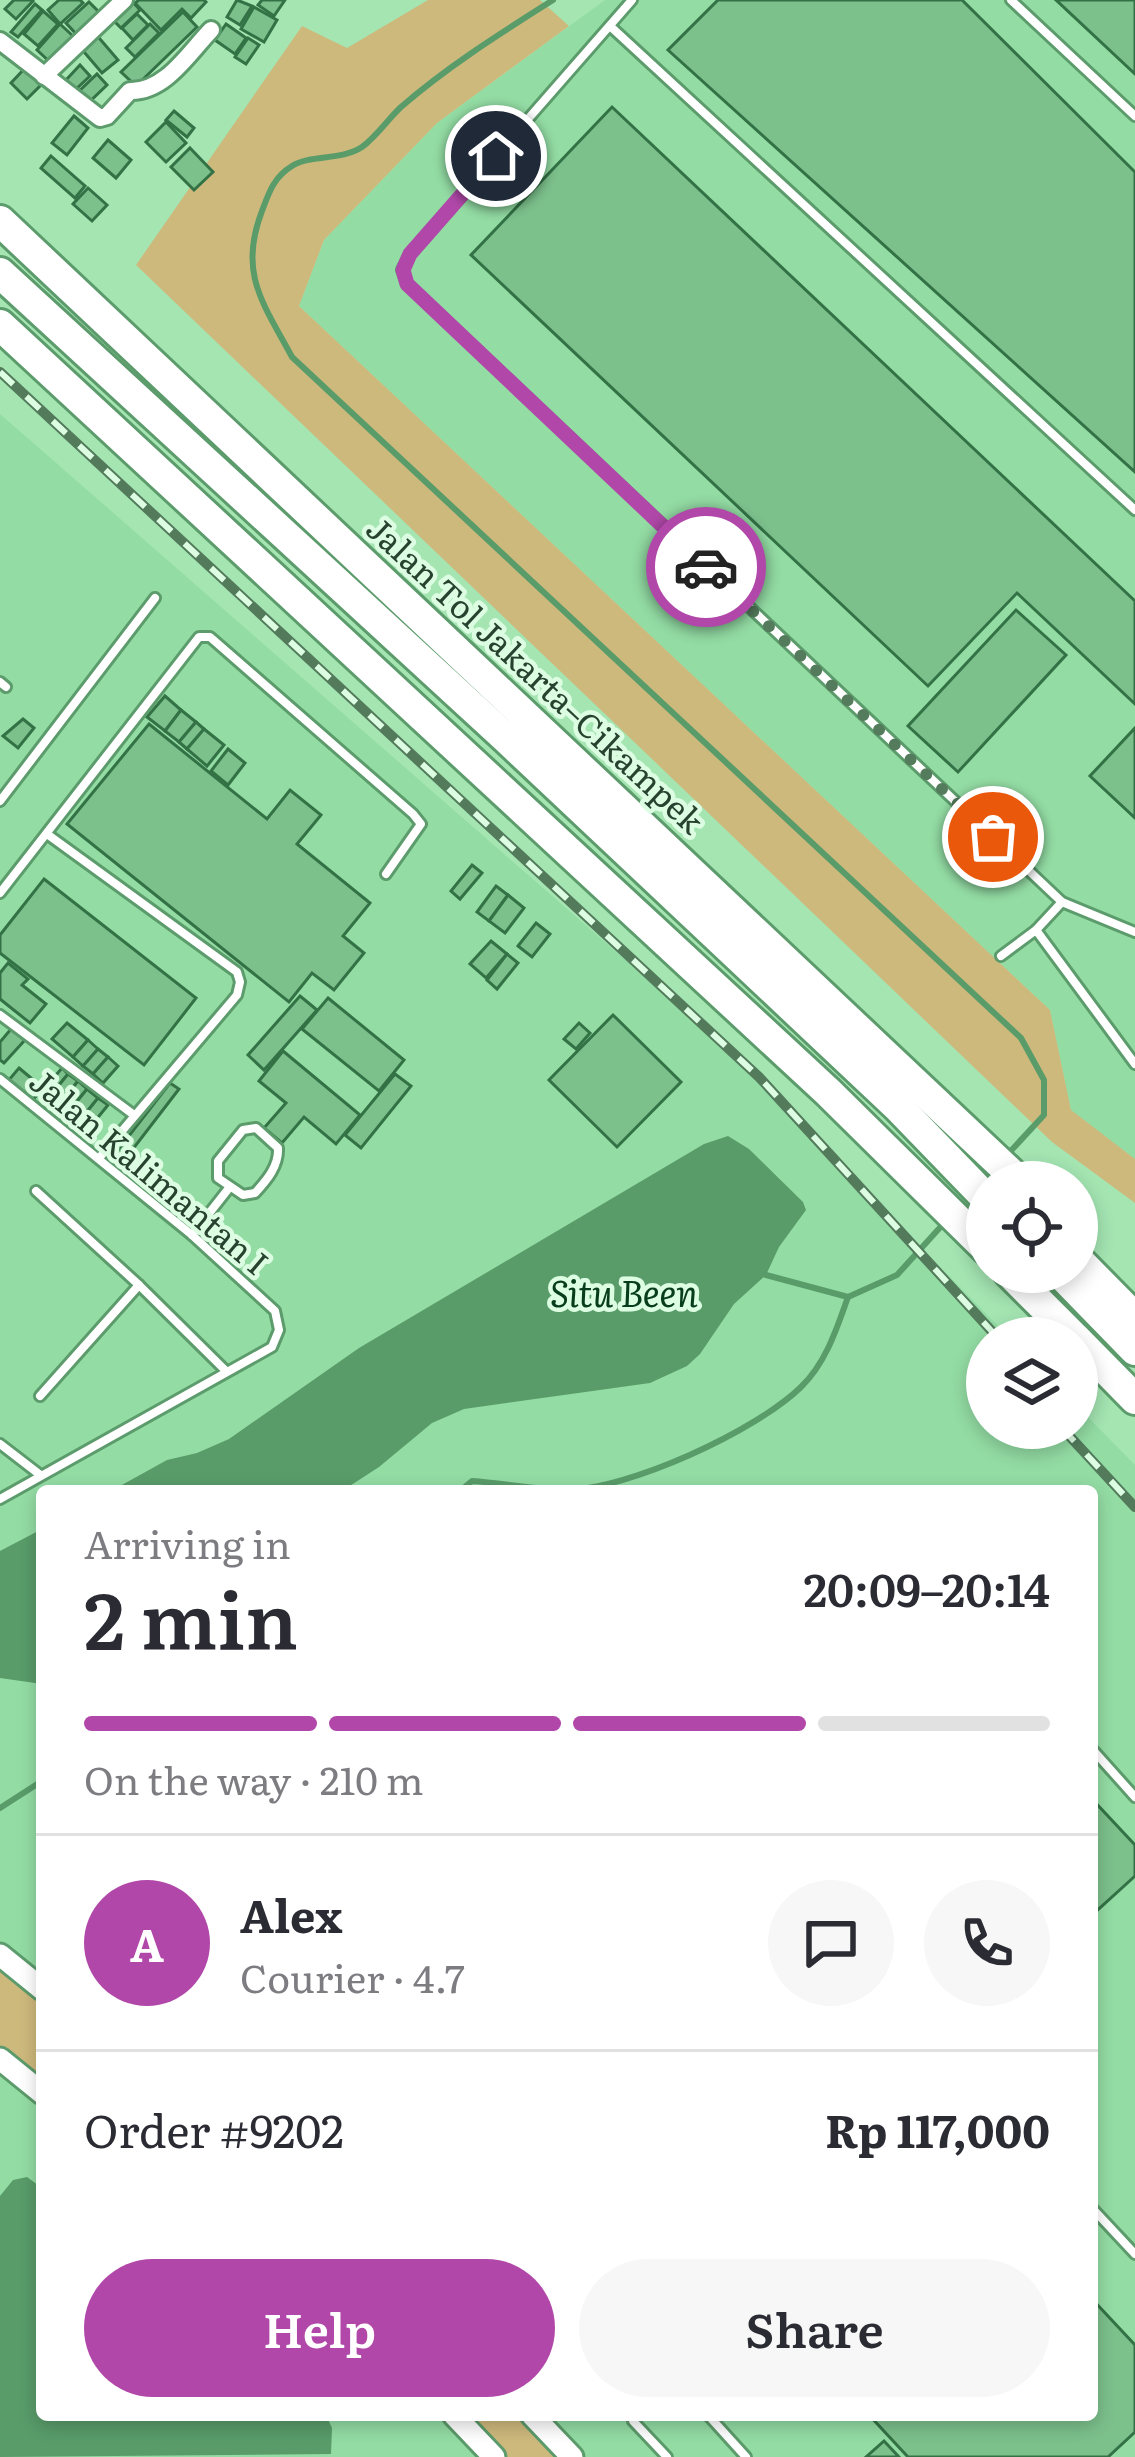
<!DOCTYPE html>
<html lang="en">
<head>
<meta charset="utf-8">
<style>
  :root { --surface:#fff; --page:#f7f7f7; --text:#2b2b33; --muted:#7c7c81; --line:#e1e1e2; --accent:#b148a9 }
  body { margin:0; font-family:Literata,serif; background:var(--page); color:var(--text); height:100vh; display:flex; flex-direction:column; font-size:45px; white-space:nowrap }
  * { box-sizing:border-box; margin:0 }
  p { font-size:39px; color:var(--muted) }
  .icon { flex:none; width:66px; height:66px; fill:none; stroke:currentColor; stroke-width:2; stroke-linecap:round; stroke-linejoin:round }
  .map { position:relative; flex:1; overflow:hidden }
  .sheet { position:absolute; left:36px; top:1485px; width:1062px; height:936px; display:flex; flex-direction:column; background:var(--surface); border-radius:12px; box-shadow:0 6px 18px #0003 }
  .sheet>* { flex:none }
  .controls { position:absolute; left:966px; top:1161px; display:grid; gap:24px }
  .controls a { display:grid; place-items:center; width:132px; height:132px; border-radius:50%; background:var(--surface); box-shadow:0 6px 18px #0003; font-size:60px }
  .pin { position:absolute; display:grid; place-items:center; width:102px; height:102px; color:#fff; margin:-51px; border:6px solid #fff; border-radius:50%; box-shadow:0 3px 12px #0007 }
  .courier { position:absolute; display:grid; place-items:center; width:120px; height:120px; margin:-60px; border:9px solid #b148a9; border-radius:50%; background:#fff; color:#222; box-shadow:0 3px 15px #0007 }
  .summary em { font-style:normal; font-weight:600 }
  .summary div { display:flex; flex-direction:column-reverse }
  .summary { display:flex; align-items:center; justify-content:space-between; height:204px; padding:0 48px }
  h1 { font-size:78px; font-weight:600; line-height:90px }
  .bar { display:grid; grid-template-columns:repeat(4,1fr); gap:18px 12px; align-content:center; height:144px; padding:0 48px }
  .bar i { height:15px; border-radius:9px; background:var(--line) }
  .bar .active { background:var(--accent) }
  .bar p { grid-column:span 4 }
  .line { display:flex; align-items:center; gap:30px; padding:0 48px; border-top:3px solid var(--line) }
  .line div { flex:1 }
  .round { display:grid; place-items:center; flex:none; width:126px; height:126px; border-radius:63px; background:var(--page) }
  .button { display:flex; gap:24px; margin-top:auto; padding:24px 48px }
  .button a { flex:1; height:138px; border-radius:72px; background:var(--accent); color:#fff; font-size:48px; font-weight:600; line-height:138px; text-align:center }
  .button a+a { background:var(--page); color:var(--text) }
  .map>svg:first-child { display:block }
</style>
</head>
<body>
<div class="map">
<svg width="1135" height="2457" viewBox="0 0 1135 2457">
  <rect width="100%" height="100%" fill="#a4e5b2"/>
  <g fill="#93dca4" fill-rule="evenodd">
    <path d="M605,0h530v1159l-64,-48 -21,-101 -751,-704 25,-66 113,-117z"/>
    <path d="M0,414l708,618 302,306h-23v90h90v-22l58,59v992h-1135zM42,1491h1050v924h-1050z"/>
  </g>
  <g fill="#ceb97d">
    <path d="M428,0h112l29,26 -132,97 -113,117 -25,66 751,704 21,100 64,49v44l-83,-61 -916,-877 166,-239 45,22z"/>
    <path d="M0,1955l42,34v104l-42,-34z"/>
    <path d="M454,2415h78l40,42h-78z"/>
  </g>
  <g fill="#599c6a">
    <path d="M728,1136l21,13 54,53 3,8 -27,37 -13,28 -32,29 -34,50 -13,12 -37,17 -186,26 -32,14 -53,44 -37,24h-231l56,-31 30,-7 32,-14 130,-91 345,-204z"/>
    <path d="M42,1529v155l-42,-6v-127z"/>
    <path d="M27,2177l15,11v227h284l6,13 -1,26 -331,3v-261l13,-16z"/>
  </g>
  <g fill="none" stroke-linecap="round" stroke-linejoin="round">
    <g stroke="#599c6a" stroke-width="6">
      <path d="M553,0c-52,33 -105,66 -152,107 -13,12 -24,29 -39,40 -21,14 -51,7 -70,19 -18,11 -23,26 -30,45 -24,62 1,92 30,146l729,681 23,42v35l-37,40"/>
      <path d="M766,1275l82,22"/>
      <path d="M460,1491l12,-10c31,2 63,9 93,9 63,0 191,-59 236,-103 25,-24 36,-59 47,-90l49,-22 48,-53"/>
      <path d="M0,1808l42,-27"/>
    </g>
  </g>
  <g fill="#7cc08c" stroke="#337245" stroke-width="3">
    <path d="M14,0h18l1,1 -17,18 -11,-10z"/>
    <path d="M59,0h21l3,3 -23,21 -12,-14z"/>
    <path d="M131,0l9,10 -19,18 -11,-11z"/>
    <path d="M139,0h65l2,2 -15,16 -9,-9 -21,21 -26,-27z"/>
    <path d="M237,0l15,6 -12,19 -13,-8z"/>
    <path d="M262,0h23l-11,16 -16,-11z"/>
    <path d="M718,0h244l173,172v300l-467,-422z"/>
    <path d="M1056,0h79v74z"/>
    <path d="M89,2l13,13 -23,22 -13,-14z"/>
    <path d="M35,4l7,6 -24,27 -7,-5z"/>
    <path d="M254,7l23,13 -13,22 -23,-13z"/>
    <path d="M43,11l15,13 -20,22 -14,-12z"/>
    <path d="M183,12l14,15 -61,59 -15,-14z"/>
    <path d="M137,14l11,11 -15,15 -11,-12z"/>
    <path d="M60,24l14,13 -23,26 -14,-13z"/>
    <path d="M150,24l9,9 -24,24 -9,-9z"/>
    <path d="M226,24l20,14 -11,16 -20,-14z"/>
    <path d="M94,32l24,28 -16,13 -24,-28z"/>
    <path d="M248,38l11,7 -13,19 -11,-7z"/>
    <path d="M80,65l10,11 -15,14 -9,-10z"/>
    <path d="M25,68l17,16 -15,15 -16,-16z"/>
    <path d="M97,74l10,11 -22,21 -10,-11z"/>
    <path d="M612,107l523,494v103l-118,-111 -89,93 -457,-431z"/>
    <path d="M174,111l20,17 -7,9 -21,-17z"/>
    <path d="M74,116l14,12 -21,27 -15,-12z"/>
    <path d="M166,122l20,21 -20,19 -20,-20z"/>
    <path d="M108,140l23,20 -15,18 -23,-20z"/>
    <path d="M190,148l23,24 -19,18 -23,-23z"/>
    <path d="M51,156l34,30 -10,12 -34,-30z"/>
    <path d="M88,188l19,17 -15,16 -19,-17z"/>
    <path d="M1016,610l50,45 -108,117 -50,-46z"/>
    <path d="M165,696l16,14 -16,21 -18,-14z"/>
    <path d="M181,710l15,12 -17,20 -14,-11z"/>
    <path d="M23,719l11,9 -16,20 -15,-12z"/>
    <path d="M196,722l8,7 -17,20 -8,-7z"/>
    <path d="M149,724l118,95 23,-29 31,25 -24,29 73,59 -27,33 21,17 -30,37 -22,-17 -23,29 -222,-178z"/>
    <path d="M1135,728v90l-45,-42z"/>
    <path d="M204,729l20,16 -17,21 -20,-17z"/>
    <path d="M228,749l17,14 -17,22 -17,-14z"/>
    <path d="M472,865l10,8 -22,26 -9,-8z"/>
    <path d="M44,879l152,119 -52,67 -144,-112v-18z"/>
    <path d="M496,886l12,9 -19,26 -12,-9z"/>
    <path d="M508,895l16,13 -19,25 -16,-12z"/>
    <path d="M536,923l14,11 -18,23 -14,-11z"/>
    <path d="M491,941l16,13 -21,24 -16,-14z"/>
    <path d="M507,954l11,9 -21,26 -10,-9z"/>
    <path d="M8,963l20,16 -6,6 24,19 -16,19 -30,-24v-26z"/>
    <path d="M300,996l17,14 -53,60 -16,-15z"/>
    <path d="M328,998l76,62 -25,31 -77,-62z"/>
    <path d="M613,1015l68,67 -64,65 -68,-67z"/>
    <path d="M67,1023l21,17 -15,17 -21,-18z"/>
    <path d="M579,1023l11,10 -14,16 -12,-10z"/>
    <path d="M11,1029l14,11 -21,23 -4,-3v-18z"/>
    <path d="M88,1040l10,9 -15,17 -10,-9z"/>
    <path d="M98,1049l10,8 -15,17 -10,-8z"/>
    <path d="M283,1051l77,64 -24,29 -32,-27 -22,26 -18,-15 22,-25 -27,-22z"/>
    <path d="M108,1057l10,9 -15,17 -10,-9z"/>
    <path d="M19,1068l24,20 -11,13 -24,-20z"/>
    <path d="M62,1068l6,6 -21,26 -7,-6z"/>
    <path d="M68,1074l10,7 -21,27 -10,-8z"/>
    <path d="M395,1074l16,12 -50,62 -16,-13z"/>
    <path d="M78,1081l9,8 -21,26 -9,-7z"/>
    <path d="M170,1083l9,6 -56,73 -9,-7z"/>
    <path d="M87,1089l11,9 -21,26 -11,-9z"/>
    <path d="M98,1098l10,7 -22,27 -9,-8z"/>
    <path d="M1092,1799l43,46v31l-43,39z"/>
    <path d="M1092,2299l43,46v87l-27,25h-200l-39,-42h223z"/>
    <path d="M884,2441l15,16h-33z"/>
  </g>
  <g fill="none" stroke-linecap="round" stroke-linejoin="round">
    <defs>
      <g id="service">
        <path d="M632,0l-222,254 -8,16 5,14 655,618 73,30"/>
        <path d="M1011,0l124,116"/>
        <path d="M610,26l525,484"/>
        <path d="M0,682l6,5"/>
        <path d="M0,801l155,-203"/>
        <path d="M47,834l190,138 3,10 -3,13 -137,162"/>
        <path d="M0,893l199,-256h11l203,177 8,10 -35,50"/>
        <path d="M1036,930l99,134"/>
        <path d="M1001,956l35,-26 26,-28"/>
        <path d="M0,1015l134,100"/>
        <path d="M0,1079l192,156 83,76 4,19 -7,17 -272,152"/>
        <path d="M256,1128l22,20c1,18 -11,32 -23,45l-12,2 -25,-17v-17l25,-31z"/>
        <path d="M36,1191l103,94"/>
        <path d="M192,1235l37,-47"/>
        <path d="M40,1396l99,-111 87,86"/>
        <path d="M0,1444l39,30"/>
        <path d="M1092,1749l43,48"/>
        <path d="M1092,2208l43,46"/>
        <path d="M633,2415v6l34,36"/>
        <path d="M708,2415l38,42"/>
      </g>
      <g id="minor">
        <path d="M0,41l100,77 7,-2 23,-25c35,1 58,-37 81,-61"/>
        <path d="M44,76l80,-76"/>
      </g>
      <g id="tertiary">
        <path d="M0,1955l42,34"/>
        <path d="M0,2059l42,34"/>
        <path d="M454,2415l40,42"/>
        <path d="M532,2415l40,42"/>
      </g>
      <g id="motorway">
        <path d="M0,221l1020,961"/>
        <path d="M0,273l507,466 391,368 89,92"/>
        <path d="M0,325l828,767 159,157"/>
        <path d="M1077,1259l58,59"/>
        <path d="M1009,1272l66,66"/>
        <path d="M1059,1272l76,78"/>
        <path d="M1077,1340l58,59"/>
      </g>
    </defs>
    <use href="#service" stroke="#5c9b6b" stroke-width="14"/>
    <use href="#minor" stroke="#5c9b6b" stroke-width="22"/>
    <use href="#tertiary" stroke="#5c9b6b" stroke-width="27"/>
    <use href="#motorway" stroke="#5c9b6b" stroke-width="36"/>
    <use href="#service" stroke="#fff" stroke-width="8"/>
    <use href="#minor" stroke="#fff" stroke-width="16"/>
    <use href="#tertiary" stroke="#fff" stroke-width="21"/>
    <use href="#motorway" stroke="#fff" stroke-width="30"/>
    <defs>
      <g id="rail">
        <path d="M0,372l759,705 239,261"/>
        <path d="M1062,1428l73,79"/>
      </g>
    </defs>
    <use href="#rail" stroke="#527a5b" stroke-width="10"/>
    <use href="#rail" stroke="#ddfde3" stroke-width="6" stroke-dasharray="18" stroke-linecap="butt"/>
  </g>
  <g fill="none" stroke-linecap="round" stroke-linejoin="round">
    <path stroke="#537b5c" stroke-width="12" stroke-dasharray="0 21.6" d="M706,567l287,270"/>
    <path stroke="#b148a9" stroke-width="15" d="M496,156l-86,98 -7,16 4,14 299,283"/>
  </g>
  <g text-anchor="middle" stroke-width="9" stroke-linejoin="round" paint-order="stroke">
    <g font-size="33" fill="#27422e" stroke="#ddfde3">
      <text transform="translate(535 675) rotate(43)" y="12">Jalan Tol Jakarta–Cikampek</text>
      <text transform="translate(149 1172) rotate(40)" y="12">Jalan Kalimantan I</text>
    </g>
    <g font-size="36" font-style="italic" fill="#073d1b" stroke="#ddfde3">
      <text x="624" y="1307">Situ Been</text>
    </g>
  </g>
</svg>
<div class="controls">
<a><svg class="icon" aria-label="locate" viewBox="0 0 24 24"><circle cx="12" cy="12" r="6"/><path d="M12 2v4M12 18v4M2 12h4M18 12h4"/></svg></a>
<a><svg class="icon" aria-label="layers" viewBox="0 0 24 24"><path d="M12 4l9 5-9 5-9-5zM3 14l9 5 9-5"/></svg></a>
</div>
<div class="pin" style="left:993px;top:837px;background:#ea580c"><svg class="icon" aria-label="bag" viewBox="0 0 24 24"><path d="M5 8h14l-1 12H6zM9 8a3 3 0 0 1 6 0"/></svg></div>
<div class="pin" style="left:496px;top:156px;background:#1f2937"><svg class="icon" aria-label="home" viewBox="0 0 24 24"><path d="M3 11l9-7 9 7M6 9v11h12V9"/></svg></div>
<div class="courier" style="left:706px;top:567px"><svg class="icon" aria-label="car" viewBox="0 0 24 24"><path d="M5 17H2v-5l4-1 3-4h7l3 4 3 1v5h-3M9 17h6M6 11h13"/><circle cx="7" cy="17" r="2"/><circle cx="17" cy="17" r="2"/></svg></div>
<section class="sheet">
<div class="summary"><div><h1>2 min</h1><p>Arriving in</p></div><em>20:09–20:14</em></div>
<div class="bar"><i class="active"></i><i class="active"></i><i class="active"></i><i></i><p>On the way · 210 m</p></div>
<div class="line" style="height:216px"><b class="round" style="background:var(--accent);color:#fff">A</b><div><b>Alex</b><p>Courier · 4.7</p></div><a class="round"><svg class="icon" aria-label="chat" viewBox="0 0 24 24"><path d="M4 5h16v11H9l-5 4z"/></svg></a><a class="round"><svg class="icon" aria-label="phone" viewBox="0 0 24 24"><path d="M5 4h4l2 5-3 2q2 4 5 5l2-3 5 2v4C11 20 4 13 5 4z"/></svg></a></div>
<div class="line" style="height:156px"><div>Order #9202</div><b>Rp 117,000</b></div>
<div class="button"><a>Help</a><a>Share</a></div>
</section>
</div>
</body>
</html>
